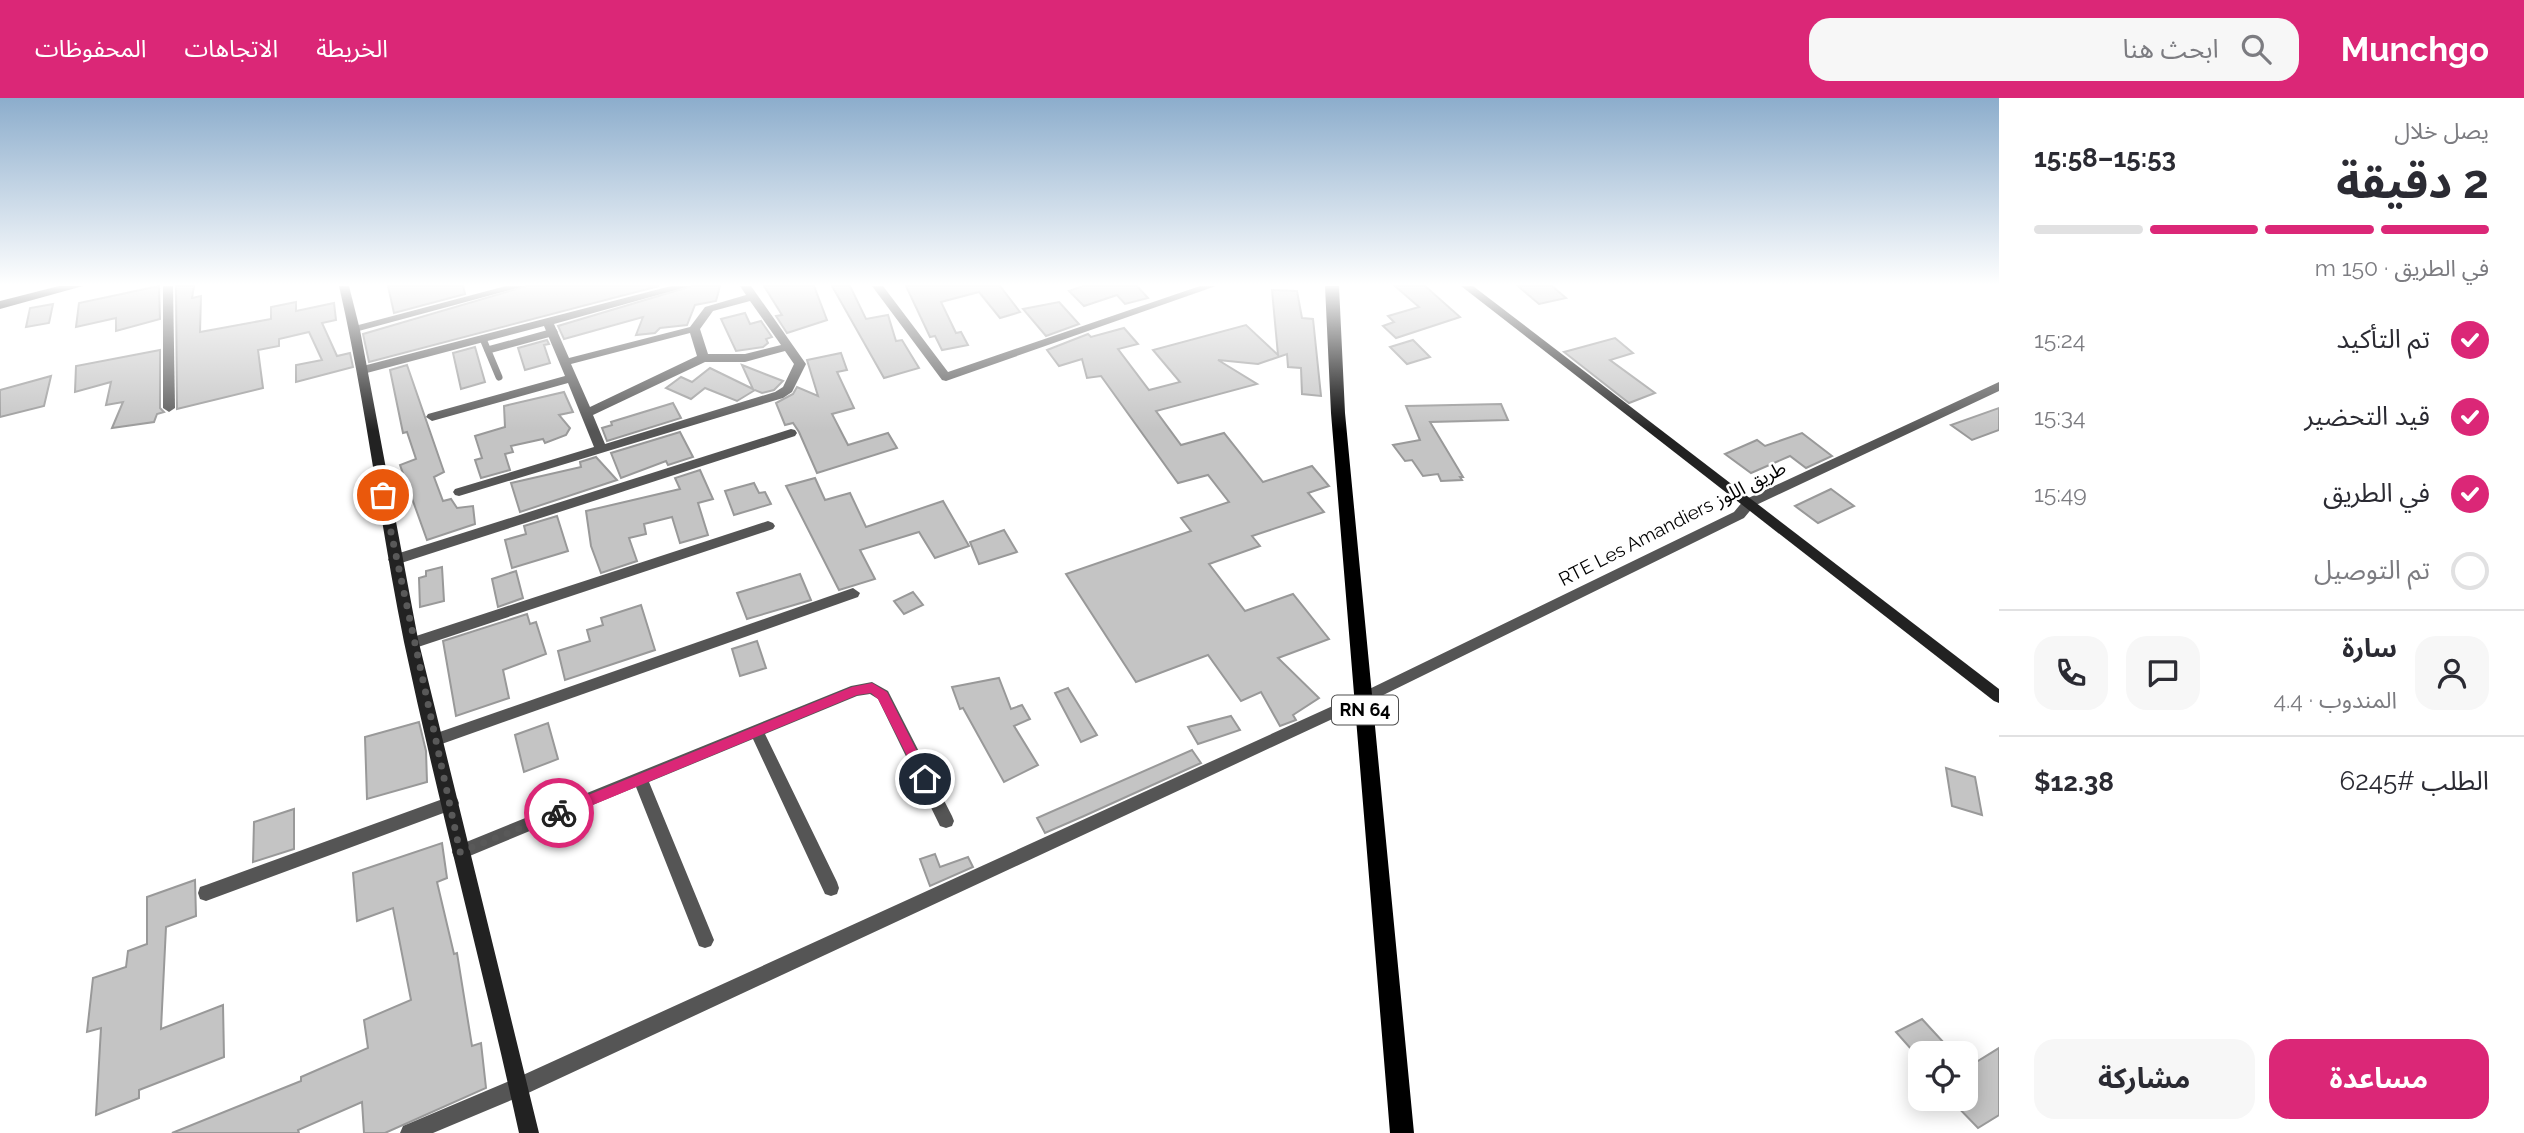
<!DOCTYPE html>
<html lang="ar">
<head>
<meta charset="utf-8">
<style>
  :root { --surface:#fff; --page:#f7f7f7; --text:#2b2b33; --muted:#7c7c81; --line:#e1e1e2; --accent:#db2777 }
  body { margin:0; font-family:Raleway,"Noto Sans Arabic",sans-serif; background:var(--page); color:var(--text); direction:rtl; height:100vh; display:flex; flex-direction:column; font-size:26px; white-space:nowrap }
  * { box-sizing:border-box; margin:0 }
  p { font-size:23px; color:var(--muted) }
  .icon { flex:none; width:38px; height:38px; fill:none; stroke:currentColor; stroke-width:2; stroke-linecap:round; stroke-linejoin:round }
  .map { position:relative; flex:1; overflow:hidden; direction:ltr }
  .panel { display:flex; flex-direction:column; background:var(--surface); width:525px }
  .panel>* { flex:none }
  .tools { position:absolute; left:1908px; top:943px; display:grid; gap:14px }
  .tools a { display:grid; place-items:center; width:70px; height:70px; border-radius:14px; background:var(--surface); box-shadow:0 4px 18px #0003; font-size:35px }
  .pin { position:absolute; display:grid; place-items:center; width:60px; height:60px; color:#fff; margin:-30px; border:4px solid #fff; border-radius:50%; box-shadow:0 2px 7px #0007 }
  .courier { position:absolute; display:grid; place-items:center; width:70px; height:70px; margin:-35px; border:5px solid #db2777; border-radius:50%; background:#fff; color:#222; box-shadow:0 2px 9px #0007 }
  .overview em { font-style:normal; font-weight:700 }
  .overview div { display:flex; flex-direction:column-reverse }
  .overview { display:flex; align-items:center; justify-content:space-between; height:119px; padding:0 35px }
  h1 { font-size:46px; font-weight:700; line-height:52px }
  .bar { display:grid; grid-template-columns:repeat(4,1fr); gap:10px 7px; align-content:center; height:84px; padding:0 35px }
  .bar i { height:9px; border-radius:5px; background:var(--line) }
  .bar .on { background:var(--accent) }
  .bar p { grid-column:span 4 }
  .line { display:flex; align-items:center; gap:18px; padding:0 35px; border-top:2px solid var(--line) }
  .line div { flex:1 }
  .round { display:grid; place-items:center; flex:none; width:74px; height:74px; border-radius:21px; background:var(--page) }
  ol { padding:0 35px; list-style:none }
  li { display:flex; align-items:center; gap:21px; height:77px }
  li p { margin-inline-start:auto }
  li .icon { padding:7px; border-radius:50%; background:var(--accent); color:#fff; stroke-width:4 }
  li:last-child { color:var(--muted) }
  li i { width:38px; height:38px; border:4px solid var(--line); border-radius:50% }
  .button { display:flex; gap:14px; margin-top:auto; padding:14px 35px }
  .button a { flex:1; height:80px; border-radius:21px; background:var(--accent); color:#fff; font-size:28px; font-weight:700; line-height:80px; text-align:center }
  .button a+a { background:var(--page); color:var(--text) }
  header { display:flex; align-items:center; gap:42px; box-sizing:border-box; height:98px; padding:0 35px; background:var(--accent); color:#fff }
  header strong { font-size:33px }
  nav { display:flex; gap:38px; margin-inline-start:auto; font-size:24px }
  .search { width:490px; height:63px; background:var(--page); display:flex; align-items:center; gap:18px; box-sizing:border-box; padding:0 24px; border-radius:21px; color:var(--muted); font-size:26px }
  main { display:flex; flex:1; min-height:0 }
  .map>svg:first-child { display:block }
</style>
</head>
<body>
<header>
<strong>Munchgo</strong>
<div class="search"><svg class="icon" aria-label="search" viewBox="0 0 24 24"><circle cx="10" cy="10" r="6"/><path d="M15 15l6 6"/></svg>ابحث هنا</div>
<nav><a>الخريطة</a><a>الاتجاهات</a><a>المحفوظات</a></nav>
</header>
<main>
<section class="panel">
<div class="overview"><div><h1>2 دقيقة</h1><p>يصل خلال</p></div><em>15:53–15:58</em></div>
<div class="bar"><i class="on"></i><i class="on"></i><i class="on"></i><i></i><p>في الطريق · 150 m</p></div>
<ol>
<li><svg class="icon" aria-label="check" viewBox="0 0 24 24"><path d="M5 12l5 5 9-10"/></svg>تم التأكيد<p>15:24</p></li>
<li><svg class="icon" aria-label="check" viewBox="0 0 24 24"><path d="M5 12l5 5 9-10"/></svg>قيد التحضير<p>15:34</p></li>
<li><svg class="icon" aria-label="check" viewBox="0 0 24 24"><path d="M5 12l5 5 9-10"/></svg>في الطريق<p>15:49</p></li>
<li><i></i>تم التوصيل</li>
</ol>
<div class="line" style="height:126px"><a class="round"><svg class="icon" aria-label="person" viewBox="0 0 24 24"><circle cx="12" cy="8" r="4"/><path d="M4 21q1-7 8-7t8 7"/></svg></a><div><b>سارة</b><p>المندوب · 4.4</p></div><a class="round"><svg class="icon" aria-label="chat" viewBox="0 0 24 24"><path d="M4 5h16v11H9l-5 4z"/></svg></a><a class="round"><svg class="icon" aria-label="phone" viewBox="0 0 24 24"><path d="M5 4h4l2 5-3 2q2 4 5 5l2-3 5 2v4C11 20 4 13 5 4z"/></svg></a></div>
<div class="line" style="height:91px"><div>الطلب #6245</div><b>$12.38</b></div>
<div class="button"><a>مساعدة</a><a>مشاركة</a></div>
</section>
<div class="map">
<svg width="1999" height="1035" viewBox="0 0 1999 1035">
  <rect width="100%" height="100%" fill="#fff"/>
  <g fill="#c4c4c4" stroke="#999" stroke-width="2">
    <path d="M159,188l1,33 -44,12v-13l-40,9 3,-24z"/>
    <path d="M176,188h18l-2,12 9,-2 -1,36 71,-13v-12l25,-5v9l38,-8 2,17 -14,3 15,33 13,-3 3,14 -57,15v-17l26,-5 -13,-28 -30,7v7l-21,4 5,38 -86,21z"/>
    <path d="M388,188h75l2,8 -71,19z"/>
    <path d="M527,188h132l-290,76 -6,-28z"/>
    <path d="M692,188h28l-4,15 -21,4 -8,20 -27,3 -5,5 -19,2 7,-18 -79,22 -6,-13z"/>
    <path d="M764,188h50l13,34 -40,13 -11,-17 6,-1z"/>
    <path d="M832,188h18l16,33 22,-4 8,26 6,-1 17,28 -35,10z"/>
    <path d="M906,188h94l20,26 -20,6 -21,-26 -38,10 15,31 5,-1 7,13 -26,5 -7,-14 -5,1z"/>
    <path d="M1083,188h54l11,12 -23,6 -8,-9 -33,11 -15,-15z"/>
    <path d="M1395,188h30l35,31 -64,21 -13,-12 11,-4 -6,-6 31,-9z"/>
    <path d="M1518,188h34l14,12 -27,6z"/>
    <path d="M1272,192l25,1 5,27 11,1 8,77 -19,-2 -1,-26 -13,-1 -1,-13 -29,10 -40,-4 39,24 -101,27 25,34 43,-12 39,49 49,-16 17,20 -21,7 16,19 -72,24 8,10 -51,18 36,47 48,-17 36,45 -51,19 41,40 -26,17 3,5 -16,6 -19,-34 -20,9 -33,-46 -72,27 -70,-108 125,-43 -10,-13 48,-16 -21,-27 -30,8 -77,-107 -14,2 -5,-19 -23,7 -12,-16 41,-16 3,3 33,-9 14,16 -20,5 31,41 31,-8 -27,-32 93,-25 32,30z"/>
    <path d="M1059,204l20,22 -33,12 -23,-27z"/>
    <path d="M53,206l-4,19 -23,4 4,-19z"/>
    <path d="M745,215l5,11 11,-3 11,16 -6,2 2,4 -5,4 -27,4 -15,-32z"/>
    <path d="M1615,240l18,15 -23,7 45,33 -26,10 -65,-51z"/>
    <path d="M547,242l2,4 -5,1 6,18 -25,7 -7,-22z"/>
    <path d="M1413,242l17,17 -23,7 -17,-17z"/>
    <path d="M475,249l10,35 -24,7 -8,-36z"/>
    <path d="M160,252v58l4,4 -7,2 -3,8 -42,6 11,-26 -17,3 5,-23 -36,10 1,-26z"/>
    <path d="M841,255l6,17 -10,2 17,36 -22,6 16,31 40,-12 9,15 -80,25 -18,-41 -6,-9 -8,2 -9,-22 17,-9 4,-7 21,9 -11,-36z"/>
    <path d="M407,267l37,107 -10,5 9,24 8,-2 6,9 16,-2 2,18 -48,16 -27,-75 16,-6 -9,-27 -4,1 -13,-63z"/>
    <path d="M742,267l41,16 -9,9 -12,3 -7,-3 -18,11 -32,-13 -14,11 -25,-11 15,-11 11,5 18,-14 43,21z"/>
    <path d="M51,278l-7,30 -44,11v-27z"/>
    <path d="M564,294l9,20 -14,3 11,13 -4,7 -21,8 -2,-4 -32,7 2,6 -8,2 5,16 -29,8 -6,-18 7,-2 -7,-22 30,-9 -1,-21z"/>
    <path d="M673,305l8,15 -74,23 -5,-13 10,-3 -1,-3z"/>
    <path d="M1501,306l7,16 -78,2 33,55h-3l2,3 -21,1 -3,-7 -15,2 -11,-16 -7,1 -12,-16 27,-5 -14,-34z"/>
    <path d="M1999,310v22l-27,10 -21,-15z"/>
    <path d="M680,334l13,25 -25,8 -2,-4 -45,17 -10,-25z"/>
    <path d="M1802,335l30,23 -26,12 -16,-12 -39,17 -26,-19 32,-14 8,6z"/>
    <path d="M596,359l21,23 -97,32 -9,-29 70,-16 -1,-5z"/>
    <path d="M700,372l13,29 -15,4 10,32 -28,8 -8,-26 -28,7 2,10 -17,4 8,23 -36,12 -10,-27 -5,-35 94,-22 -5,-11z"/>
    <path d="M815,380l10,22 25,-7 16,34 77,-26 26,45 -34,12 -16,-26 -59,18 15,29 -36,11 -53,-104z"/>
    <path d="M754,385l5,10 6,-1 6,12 -37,11 -9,-24z"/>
    <path d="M1831,391l23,17 -36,17 -23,-17z"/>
    <path d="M557,418l11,35 -56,17 -7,-28 21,-6 -2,-8z"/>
    <path d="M1004,432l13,22 -38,12 -9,-22z"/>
    <path d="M442,469l2,34 -24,6 -1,-29 7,-2v-5z"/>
    <path d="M516,473l7,27 -25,9 -6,-28z"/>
    <path d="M800,476l11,26 -64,19 -10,-26z"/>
    <path d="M913,494l10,13 -19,9 -10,-13z"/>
    <path d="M641,507l14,45 -90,30 -7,-29 32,-10 -3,-11 16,-5 -2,-7z"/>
    <path d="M527,516l3,10 6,-2 10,32 -43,16 6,28 -53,18 -13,-75z"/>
    <path d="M757,543l9,27 -26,8 -8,-27z"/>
    <path d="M999,580l12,31 11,-4 8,14 -16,7 24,39 -34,17 -41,-74 -3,1 -8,-22z"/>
    <path d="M1068,590l29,47 -16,7 -26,-49z"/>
    <path d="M1231,618l9,14 -42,14 -10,-17z"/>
    <path d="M419,624l7,29 1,31 -60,17 -2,-62z"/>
    <path d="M548,625l10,36 -34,13 -9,-37z"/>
    <path d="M1192,652l9,13 -117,53 -39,17 -8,-15z"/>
    <path d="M1946,670l29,9 7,38 -30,-9z"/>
    <path d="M294,711v40l-41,13 1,-40z"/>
    <path d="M442,745l5,35 -10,4 17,72 3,-1 15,93 9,-3 5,45 -101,45h-21l-2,-31 -64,28 1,3h-127l129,-52v-4l67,-29 -4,-28 47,-20 -18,-92 -36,13 -4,-48z"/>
    <path d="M935,756l5,13 28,-10 5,10 -43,19 -10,-27z"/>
    <path d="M195,782l1,36 -30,11 -5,102 62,-24 1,52 -85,33v8l-43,17 5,-87 -14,4 6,-54 33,-11 2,-16 19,-7v-47z"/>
    <path d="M1922,921l23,25 -17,10h-8l-1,4 -23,-26z"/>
    <path d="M1999,950v67l-21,13 -28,-29h15v-30z"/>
  </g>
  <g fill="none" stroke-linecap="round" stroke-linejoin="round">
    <g stroke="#555" stroke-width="7">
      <path d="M483,241l16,38"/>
      <path d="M488,252l66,-18"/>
    </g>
    <g fill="#555" fill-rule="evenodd">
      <path d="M163,188h10l2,122 -6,4 -6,-4z"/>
      <path d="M506,188h19l-170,46 -6,-3 2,-2z"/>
      <path d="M671,188h19l-136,38 15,34 121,-31 15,-20 41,-12 -6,-9h11l55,78 -14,28 -9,6 -324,98 -4,-1 -2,-3 2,-3 139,-42 -26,-64 -136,38 -6,-4 2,-3 137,-38 -21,-50 -181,48 -6,-4 2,-3zM750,203l31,44 -36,9h-37l-8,-25 13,-18zM690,235l7,23 -107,51 -19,-43zM785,253l9,13 -11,23 -8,5 -170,52 -12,-29 112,-53h40z"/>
      <path d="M872,188h11l65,86 252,-86h16l-270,95 -4,-1z"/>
      <path d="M1999,284v9l-245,115 -10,12 -375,184 -843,392 -93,39h-33l3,-7 109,-46 847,-386 375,-182 10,-12z"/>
      <path d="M791,331l4,1 2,3 -2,3 -400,129 -7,-5 2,-4z"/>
      <path d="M768,423l5,2 2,3 -2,3 -361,120 -5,-2 -2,-4 2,-4z"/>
      <path d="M853,490l7,5 -2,4 -422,149 -5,-1 -3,-5 3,-5z"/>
      <path d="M872,584l16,9 64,125 2,5 -2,5 -6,2 -6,-2 -62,-127 -8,-5 -13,2 -92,38 72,148 2,6 -2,6 -6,2 -6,-2 -72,-155 -104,43 65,158 -3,6 -6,2 -6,-2 -63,-159 -176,73 -6,-3 -2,-5 2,-5 397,-161z"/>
      <path d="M451,698l6,2 2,5 -2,5 -251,93 -6,-2 -2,-6 2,-6 6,-2z"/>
    </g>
    <g fill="#222" fill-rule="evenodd">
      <path d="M339,188h10l11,44 58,309 121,494h-20c-36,-164 -80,-327 -115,-491 -24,-118 -38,-238 -65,-356z"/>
      <path d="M1461,188h12l526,403v14l-5,-2z"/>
    </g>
    <g fill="#000" fill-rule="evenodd">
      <path d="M59,188h24l-83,23v-8z"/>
      <path d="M1325,188h14l6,127 69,720h-24l-59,-720z"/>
    </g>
  </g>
  <linearGradient id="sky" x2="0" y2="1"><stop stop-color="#8cadcc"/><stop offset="0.56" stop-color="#fff"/><stop offset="1" stop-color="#fff" stop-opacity="0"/></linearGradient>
  <rect width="1999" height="333" fill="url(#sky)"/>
  <path fill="#db2777" d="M872,585l15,9 44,87 -1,4h-9l-43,-84 -7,-6 -14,2 -293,122h-10l-2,-4 2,-4 298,-122z"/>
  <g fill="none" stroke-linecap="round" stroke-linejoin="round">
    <path stroke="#595959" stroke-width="7" stroke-dasharray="0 12.6" d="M383,397l77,357 99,-39"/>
  </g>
  <g text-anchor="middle" stroke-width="5" stroke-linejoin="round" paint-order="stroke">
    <rect fill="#fff" stroke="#4c4c4c" stroke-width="2" x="1332" y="597.5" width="66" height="29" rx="5"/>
    <g font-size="18" font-weight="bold" fill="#000">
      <text x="1365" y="618">RN 64</text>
    </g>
    <g font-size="19" fill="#000" stroke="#fff">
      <text transform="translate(1672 425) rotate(-27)" y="7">RTE Les Amandiers طريق اللوز</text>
    </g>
  </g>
</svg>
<div class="tools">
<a><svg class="icon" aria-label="locate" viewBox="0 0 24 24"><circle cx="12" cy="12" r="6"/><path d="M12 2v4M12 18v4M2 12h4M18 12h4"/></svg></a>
</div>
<div class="pin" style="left:383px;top:397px;background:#ea580c"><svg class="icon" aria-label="bag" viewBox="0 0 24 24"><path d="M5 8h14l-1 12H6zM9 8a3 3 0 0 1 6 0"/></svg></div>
<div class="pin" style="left:925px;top:681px;background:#1f2937"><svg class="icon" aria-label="home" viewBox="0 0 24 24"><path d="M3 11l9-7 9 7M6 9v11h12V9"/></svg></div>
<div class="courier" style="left:559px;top:715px"><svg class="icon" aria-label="bike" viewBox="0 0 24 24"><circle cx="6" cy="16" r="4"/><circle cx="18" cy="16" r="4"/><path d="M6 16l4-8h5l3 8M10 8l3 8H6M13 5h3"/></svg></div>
</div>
</main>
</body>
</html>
